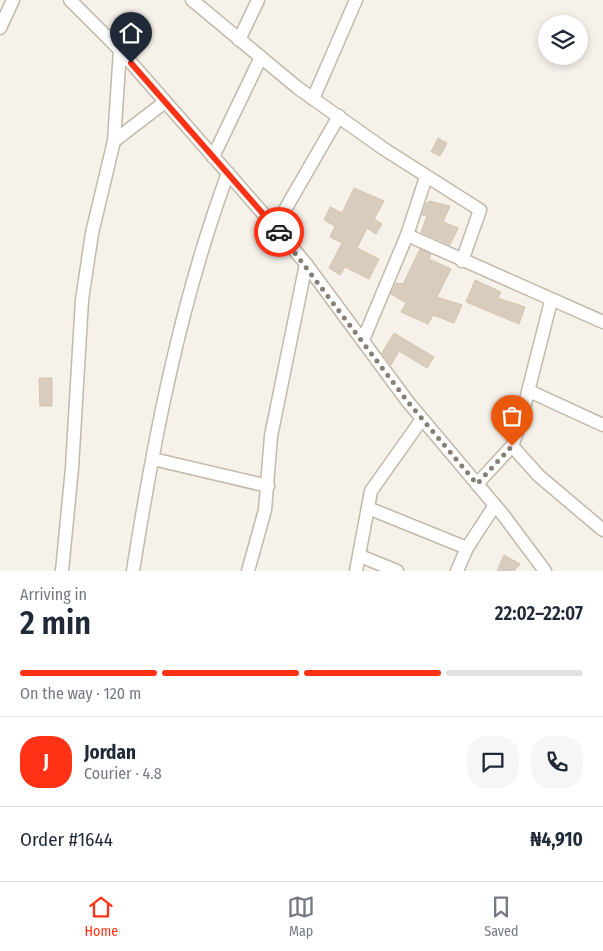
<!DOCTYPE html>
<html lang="en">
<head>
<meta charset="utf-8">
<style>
  :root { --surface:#fff; --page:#f6f6f7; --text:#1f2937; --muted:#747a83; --line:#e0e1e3; --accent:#ff3216 }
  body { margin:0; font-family:"Fira Sans Condensed",sans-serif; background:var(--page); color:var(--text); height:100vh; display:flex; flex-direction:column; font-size:19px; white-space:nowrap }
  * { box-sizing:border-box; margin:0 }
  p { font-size:16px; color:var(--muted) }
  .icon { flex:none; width:28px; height:28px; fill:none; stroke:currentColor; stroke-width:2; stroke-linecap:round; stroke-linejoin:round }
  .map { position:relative; height:571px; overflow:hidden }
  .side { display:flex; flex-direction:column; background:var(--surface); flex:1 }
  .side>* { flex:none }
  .controls { position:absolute; left:538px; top:15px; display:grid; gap:10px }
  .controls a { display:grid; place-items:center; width:50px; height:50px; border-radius:50%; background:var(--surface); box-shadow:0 2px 8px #0003; font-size:25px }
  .pin { position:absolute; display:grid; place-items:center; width:42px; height:42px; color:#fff; margin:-51px -21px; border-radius:50% 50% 50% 0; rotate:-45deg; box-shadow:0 0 5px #0007 }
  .pin .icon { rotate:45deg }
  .courier { position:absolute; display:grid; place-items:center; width:50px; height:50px; margin:-25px; border:4px solid #ff3216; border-radius:50%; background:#fff; color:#222; box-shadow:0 1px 6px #0007 }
  .headline em { font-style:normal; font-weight:600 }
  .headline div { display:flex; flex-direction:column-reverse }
  .headline { display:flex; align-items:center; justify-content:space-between; height:85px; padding:0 20px }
  h1 { font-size:32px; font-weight:600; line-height:38px }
  .bar { display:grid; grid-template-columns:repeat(4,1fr); gap:8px 5px; align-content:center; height:60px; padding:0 20px }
  .bar i { height:6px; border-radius:4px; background:var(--line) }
  .bar .selected { background:var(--accent) }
  .bar p { grid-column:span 4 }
  .line { display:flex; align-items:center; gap:12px; padding:0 20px; border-top:1px solid var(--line) }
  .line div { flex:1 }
  .round { display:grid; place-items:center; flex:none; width:52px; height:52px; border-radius:20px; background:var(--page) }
  .tabs { display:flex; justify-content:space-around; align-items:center; height:70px; border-top:1px solid var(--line); background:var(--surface); font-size:14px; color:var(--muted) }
  .tabs a { display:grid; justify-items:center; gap:2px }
  .tabs .selected { color:var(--accent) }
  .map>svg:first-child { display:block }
</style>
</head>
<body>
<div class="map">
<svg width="603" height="571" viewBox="0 0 603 571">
  <rect width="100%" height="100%" fill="#f6f1e9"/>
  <g fill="#d8cdbd" stroke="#d4c5af">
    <path d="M438,138l9,5 -7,13 -9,-4z"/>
    <path d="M354,188l30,13 -10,18 8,5 -6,10 -9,-6 -10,20 22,11 -10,20 -24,-12 -5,8 -11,-7 13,-25 -12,-6 5,-11 -11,-6 6,-13 12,6z"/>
    <path d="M429,201l21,5 -7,16 15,6 -8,17 -29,-13 6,-16 -5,-1 4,-11z"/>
    <path d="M420,249l11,5 -2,5 22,10 -14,28 25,8 -8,18 -21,-8 -5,9 -27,-12 5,-9 -15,-9 5,-11 7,1z"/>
    <path d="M475,280l26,12 -3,6 27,9 -6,17 -53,-22z"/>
    <path d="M394,333l40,24 -7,11 -28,-17 -8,14 -9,-12z"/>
    <path d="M39,378h13v28h-12z"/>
    <path d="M504,555l16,9 -6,7h-17z"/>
  </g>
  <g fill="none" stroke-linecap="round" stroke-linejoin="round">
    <defs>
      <g id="street">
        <path d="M70,0l50,50 155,177 31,37 102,138 96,114 41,55"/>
        <path d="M192,0l106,88 86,61 96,61 -18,51"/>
        <path d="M0,28l13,-28"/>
        <path d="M239,40l19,-40"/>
        <path d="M313,99l43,-99"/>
        <path d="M114,141l51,-39"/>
        <path d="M213,157l48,-100"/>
        <path d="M275,227l64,-111"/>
        <path d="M407,235l196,87"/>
        <path d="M363,340l44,-105 19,-58"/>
        <path d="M529,391l74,34"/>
        <path d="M512,446l27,30 64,54"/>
        <path d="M153,459l115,27"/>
        <path d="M477,484l35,-38 7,-19 32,-126"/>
        <path d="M368,508l99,40"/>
        <path d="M360,556l37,15"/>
        <path d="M62,571l10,-103 10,-168 10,-67 22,-92 6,-91"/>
        <path d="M133,571c21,-134 48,-271 95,-398"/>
        <path d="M248,571l17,-61 6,-74 35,-172"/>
        <path d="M356,571l15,-80 51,-72"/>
        <path d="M457,571l10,-23 28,-43"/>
      </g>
    </defs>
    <use href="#street" stroke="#c2b9aa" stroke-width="15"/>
    <use href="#street" stroke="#fff" stroke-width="12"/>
  </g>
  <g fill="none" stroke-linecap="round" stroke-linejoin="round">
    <path stroke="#867f75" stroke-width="5" stroke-dasharray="0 9" d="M279,232l129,170 69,82 35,-38"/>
    <path stroke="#ff3216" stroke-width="6" d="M131,63l148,169"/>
  </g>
</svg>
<div class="controls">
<a><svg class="icon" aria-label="layers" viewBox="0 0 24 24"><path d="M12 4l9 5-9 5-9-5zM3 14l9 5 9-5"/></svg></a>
</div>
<div class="pin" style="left:512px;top:446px;background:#ea580c"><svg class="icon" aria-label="bag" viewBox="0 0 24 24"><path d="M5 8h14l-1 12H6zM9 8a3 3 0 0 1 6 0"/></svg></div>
<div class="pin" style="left:131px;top:63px;background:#1f2937"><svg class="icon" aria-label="home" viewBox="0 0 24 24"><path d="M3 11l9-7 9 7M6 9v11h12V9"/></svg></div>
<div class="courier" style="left:279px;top:232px"><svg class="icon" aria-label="car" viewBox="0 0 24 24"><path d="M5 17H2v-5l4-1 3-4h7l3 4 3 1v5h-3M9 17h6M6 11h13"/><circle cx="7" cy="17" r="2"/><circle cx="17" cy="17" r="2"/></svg></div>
</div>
<section class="side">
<div class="headline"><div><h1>2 min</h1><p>Arriving in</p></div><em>22:02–22:07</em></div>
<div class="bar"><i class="selected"></i><i class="selected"></i><i class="selected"></i><i></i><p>On the way · 120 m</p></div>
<div class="line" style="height:90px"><b class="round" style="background:var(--accent);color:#fff">J</b><div><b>Jordan</b><p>Courier · 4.8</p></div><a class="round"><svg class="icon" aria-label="chat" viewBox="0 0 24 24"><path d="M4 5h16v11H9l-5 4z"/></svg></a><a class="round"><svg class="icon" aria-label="phone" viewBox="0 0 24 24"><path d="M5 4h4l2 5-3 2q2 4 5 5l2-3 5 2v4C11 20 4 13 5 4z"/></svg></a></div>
<div class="line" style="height:65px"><div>Order #1644</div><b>₦4,910</b></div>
</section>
<nav class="tabs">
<a class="selected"><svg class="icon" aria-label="home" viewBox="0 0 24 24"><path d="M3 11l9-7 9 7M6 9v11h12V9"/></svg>Home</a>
<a><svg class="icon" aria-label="map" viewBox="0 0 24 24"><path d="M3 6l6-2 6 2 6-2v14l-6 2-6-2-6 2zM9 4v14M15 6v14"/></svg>Map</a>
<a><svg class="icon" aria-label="saved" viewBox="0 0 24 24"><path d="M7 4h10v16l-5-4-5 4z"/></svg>Saved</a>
</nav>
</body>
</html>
